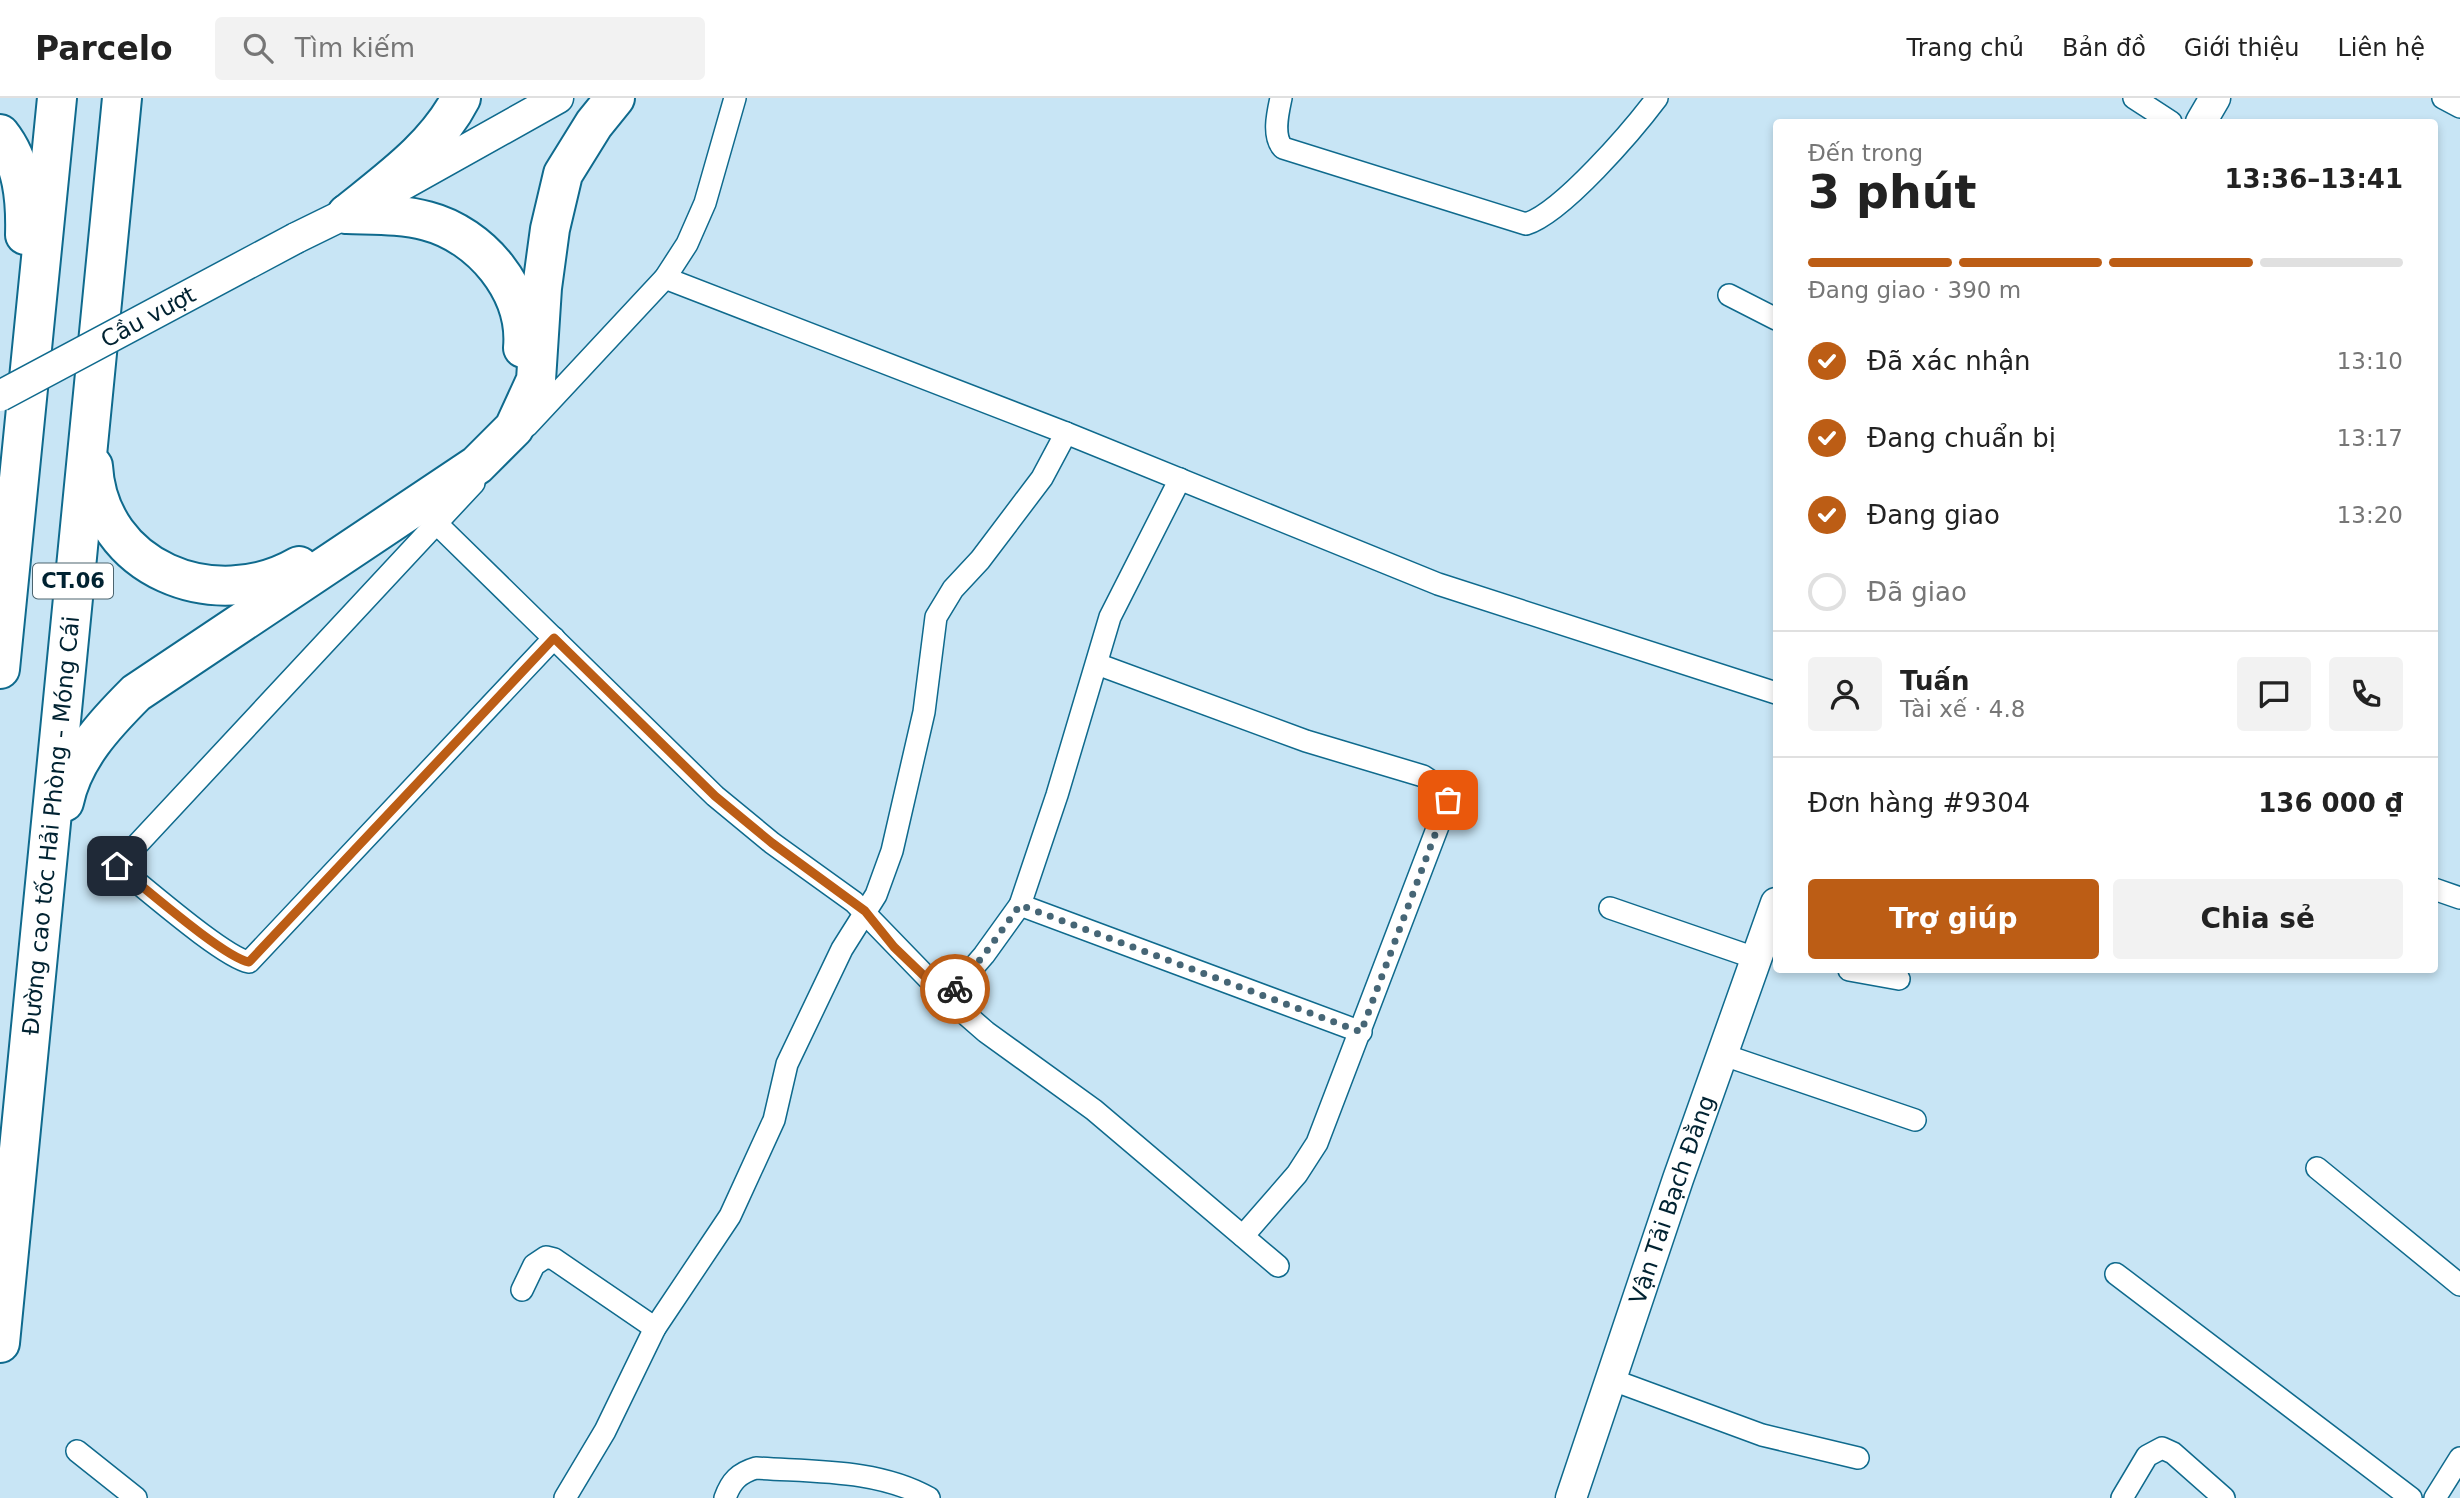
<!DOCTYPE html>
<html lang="vi">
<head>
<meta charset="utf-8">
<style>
  :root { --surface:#fff; --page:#f2f2f2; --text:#222; --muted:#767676; --line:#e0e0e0; --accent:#bc5d15 }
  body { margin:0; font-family:"DejaVu Sans",sans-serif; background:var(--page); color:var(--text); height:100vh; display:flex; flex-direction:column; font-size:26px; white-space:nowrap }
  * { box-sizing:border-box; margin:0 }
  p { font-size:23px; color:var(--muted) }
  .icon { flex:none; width:38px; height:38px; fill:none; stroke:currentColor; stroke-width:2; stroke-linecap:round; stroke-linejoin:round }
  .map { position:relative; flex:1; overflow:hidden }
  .panel { position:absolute; left:1773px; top:21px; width:665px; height:854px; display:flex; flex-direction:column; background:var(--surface); border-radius:7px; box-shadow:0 4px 10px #0003 }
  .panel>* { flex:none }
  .pin { position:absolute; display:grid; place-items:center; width:60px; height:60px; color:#fff; margin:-30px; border-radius:14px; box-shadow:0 4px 10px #0006 }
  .courier { position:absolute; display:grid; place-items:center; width:70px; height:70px; margin:-35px; border:5px solid #bc5d15; border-radius:50%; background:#fff; color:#222; box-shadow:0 2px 9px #0007 }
  .head em { font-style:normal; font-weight:700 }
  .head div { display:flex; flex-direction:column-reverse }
  .head { display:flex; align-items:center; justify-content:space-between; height:119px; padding:0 35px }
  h1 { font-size:46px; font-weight:700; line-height:52px }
  .bar { display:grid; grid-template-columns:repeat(4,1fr); gap:10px 7px; align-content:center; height:84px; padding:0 35px }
  .bar i { height:9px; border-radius:5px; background:var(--line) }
  .bar .selected { background:var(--accent) }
  .bar p { grid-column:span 4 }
  .line { display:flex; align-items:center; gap:18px; padding:0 35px; border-top:2px solid var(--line) }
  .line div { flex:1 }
  .round { display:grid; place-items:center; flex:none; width:74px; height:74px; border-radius:7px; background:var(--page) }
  ol { padding:0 35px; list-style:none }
  li { display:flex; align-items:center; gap:21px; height:77px }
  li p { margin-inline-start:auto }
  li .icon { padding:7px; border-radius:50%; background:var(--accent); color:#fff; stroke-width:4 }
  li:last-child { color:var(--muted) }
  li i { width:38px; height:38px; border:4px solid var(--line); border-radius:50% }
  .cta { display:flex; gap:14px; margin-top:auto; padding:14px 35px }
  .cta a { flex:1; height:80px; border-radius:7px; background:var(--accent); color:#fff; font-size:28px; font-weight:700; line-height:80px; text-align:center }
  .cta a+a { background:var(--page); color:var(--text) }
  header { display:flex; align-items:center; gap:42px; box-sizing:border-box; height:98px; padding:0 35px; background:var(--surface); border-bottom:2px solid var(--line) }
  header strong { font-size:33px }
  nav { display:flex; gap:38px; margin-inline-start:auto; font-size:24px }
  .search { width:490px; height:63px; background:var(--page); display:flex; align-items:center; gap:18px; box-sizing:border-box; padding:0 24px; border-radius:7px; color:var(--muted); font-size:26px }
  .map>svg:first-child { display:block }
</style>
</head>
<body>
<header>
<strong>Parcelo</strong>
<div class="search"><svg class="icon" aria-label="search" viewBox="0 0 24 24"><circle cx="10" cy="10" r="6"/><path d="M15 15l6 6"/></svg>Tìm kiếm</div>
<nav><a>Trang chủ</a><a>Bản đồ</a><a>Giới thiệu</a><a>Liên hệ</a></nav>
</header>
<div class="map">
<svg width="2460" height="1400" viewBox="0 0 2460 1400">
  <rect width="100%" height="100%" fill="#c8e5f5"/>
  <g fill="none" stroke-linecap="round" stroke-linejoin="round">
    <defs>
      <g id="street">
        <path d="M1281,0c-3,14 -9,38 2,50l243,76c36,-11 107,-94 131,-126"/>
        <path d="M2134,0l37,24"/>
        <path d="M2443,0l17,9"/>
        <path d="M665,180l401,155 372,151 338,109"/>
        <path d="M1729,197l47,24"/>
        <path d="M527,328l138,-148 22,-34 18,-41 30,-105"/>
        <path d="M436,425l279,273 57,47 82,59 93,96 39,34 108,78 184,156"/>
        <path d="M1097,566l209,77 117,35 24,16 1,8 -131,343 -20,31 -54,62"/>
        <path d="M117,768c26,20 106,91 132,96l305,-324"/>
        <path d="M107,779l367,-394"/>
        <path d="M2434,791l26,9"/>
        <path d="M1020,807l341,127"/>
        <path d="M1610,810l145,50"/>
        <path d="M1849,872l50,9"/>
        <path d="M947,900l37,-43 36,-50 37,-110 53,-178 70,-138"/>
        <path d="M1721,956l194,66"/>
        <path d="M2317,1070l143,117"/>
        <path d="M2116,1176l295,224"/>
        <path d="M522,1192l12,-25 12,-8 8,2 101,69"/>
        <path d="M1610,1281l152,56 96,23"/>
        <path d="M77,1353l59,47"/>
        <path d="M565,1400l40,-67 50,-103 75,-112 44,-96 13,-56 55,-115 34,-54 16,-44 32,-139 12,-95 17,-28 27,-29 62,-82 24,-45"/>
        <path d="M725,1400c6,-17 14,-25 31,-30 57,4 122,1 173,30"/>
        <path d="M2122,1400l25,-42 15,-8 11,5 51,45"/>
        <path d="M2435,1400l25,-40"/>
      </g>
      <g id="secondary">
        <path d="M2201,24l14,-24"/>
        <path d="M296,140l94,-46 168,-94"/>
        <path id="s1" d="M1571,1400l107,-319 98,-276"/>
      </g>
      <g id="highway">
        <path d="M0,36c23,29 26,66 25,101"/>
        <path d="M347,116c26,1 55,0 80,7 54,14 101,70 96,127"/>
        <path d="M347,116c42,-34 89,-67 114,-116"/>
        <path d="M93,368c6,103 121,149 206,100"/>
        <path d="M0,571l57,-571"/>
        <path d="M64,704c9,-44 41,-78 72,-109l341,-228 37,-37 22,-48 6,-92 8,-59 13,-55 31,-50 21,-26"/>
        <path id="s2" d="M0,1245l122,-1245"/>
      </g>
    </defs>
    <use href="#street" stroke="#0f6a8d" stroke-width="24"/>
    <use href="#secondary" stroke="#0f6a8d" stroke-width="33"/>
    <use href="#highway" stroke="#0f6a8d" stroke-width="42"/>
    <use href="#street" stroke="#fff" stroke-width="21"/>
    <use href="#secondary" stroke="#fff" stroke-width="30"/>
    <use href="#highway" stroke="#fff" stroke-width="38"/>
    <defs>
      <g id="secondary-bridge">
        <path id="s3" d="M0,298l296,-158"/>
      </g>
    </defs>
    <use href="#secondary-bridge" stroke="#0f6a8d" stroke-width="33" stroke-linecap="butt"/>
    <use href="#secondary-bridge" stroke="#fff" stroke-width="30"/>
  </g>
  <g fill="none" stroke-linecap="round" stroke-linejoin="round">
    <path stroke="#466676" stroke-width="7" stroke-dasharray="0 12.6" d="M955,891l29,-34 36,-50 341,127 87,-232"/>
    <path stroke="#bc5d15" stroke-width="9" d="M117,768c26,20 106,91 132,96l305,-324 161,158 57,47 93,68 29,36 53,51 8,-9"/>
  </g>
  <g text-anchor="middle" stroke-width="6" stroke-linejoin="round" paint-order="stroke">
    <rect fill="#fff" stroke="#4c646f" stroke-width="2" x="33" y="465.5" width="80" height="35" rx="5"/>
    <g font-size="21" font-weight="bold" fill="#002231">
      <text x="73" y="490">CT.06</text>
    </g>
    <g font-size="23" fill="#002231" stroke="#fff">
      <text dy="8" stroke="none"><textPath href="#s3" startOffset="168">Cầu vượt</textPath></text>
      <text dy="8" stroke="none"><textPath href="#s2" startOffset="520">Đường cao tốc Hải Phòng - Móng Cái</textPath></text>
      <text dy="8" stroke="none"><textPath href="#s1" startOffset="315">Vận Tải Bạch Đằng</textPath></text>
    </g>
  </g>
</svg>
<div class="pin" style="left:1448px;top:702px;background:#ea580c"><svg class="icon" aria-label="bag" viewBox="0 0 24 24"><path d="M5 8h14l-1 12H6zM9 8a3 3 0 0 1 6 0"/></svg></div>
<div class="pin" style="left:117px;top:768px;background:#1f2937"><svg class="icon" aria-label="home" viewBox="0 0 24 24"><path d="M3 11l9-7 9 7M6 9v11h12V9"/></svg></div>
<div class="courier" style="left:955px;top:891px"><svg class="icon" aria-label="bike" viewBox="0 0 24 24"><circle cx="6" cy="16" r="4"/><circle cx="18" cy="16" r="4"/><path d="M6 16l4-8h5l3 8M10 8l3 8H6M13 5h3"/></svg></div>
<section class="panel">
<div class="head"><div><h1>3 phút</h1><p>Đến trong</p></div><em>13:36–13:41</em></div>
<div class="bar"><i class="selected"></i><i class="selected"></i><i class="selected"></i><i></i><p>Đang giao · 390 m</p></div>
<ol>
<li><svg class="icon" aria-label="check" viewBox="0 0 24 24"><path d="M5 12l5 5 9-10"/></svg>Đã xác nhận<p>13:10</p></li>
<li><svg class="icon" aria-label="check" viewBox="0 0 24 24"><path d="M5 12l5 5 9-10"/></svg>Đang chuẩn bị<p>13:17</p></li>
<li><svg class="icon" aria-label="check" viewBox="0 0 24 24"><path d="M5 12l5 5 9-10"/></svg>Đang giao<p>13:20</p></li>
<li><i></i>Đã giao</li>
</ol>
<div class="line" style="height:126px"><a class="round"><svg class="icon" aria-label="person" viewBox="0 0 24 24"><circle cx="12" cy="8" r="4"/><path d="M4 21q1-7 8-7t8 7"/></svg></a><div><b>Tuấn</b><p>Tài xế · 4.8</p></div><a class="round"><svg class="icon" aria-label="chat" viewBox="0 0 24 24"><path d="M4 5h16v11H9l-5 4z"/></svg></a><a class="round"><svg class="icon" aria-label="phone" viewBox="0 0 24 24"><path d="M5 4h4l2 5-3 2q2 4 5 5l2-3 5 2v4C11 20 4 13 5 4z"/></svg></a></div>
<div class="line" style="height:91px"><div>Đơn hàng #9304</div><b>136 000 ₫</b></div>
<div class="cta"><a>Trợ giúp</a><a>Chia sẻ</a></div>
</section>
</div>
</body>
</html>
